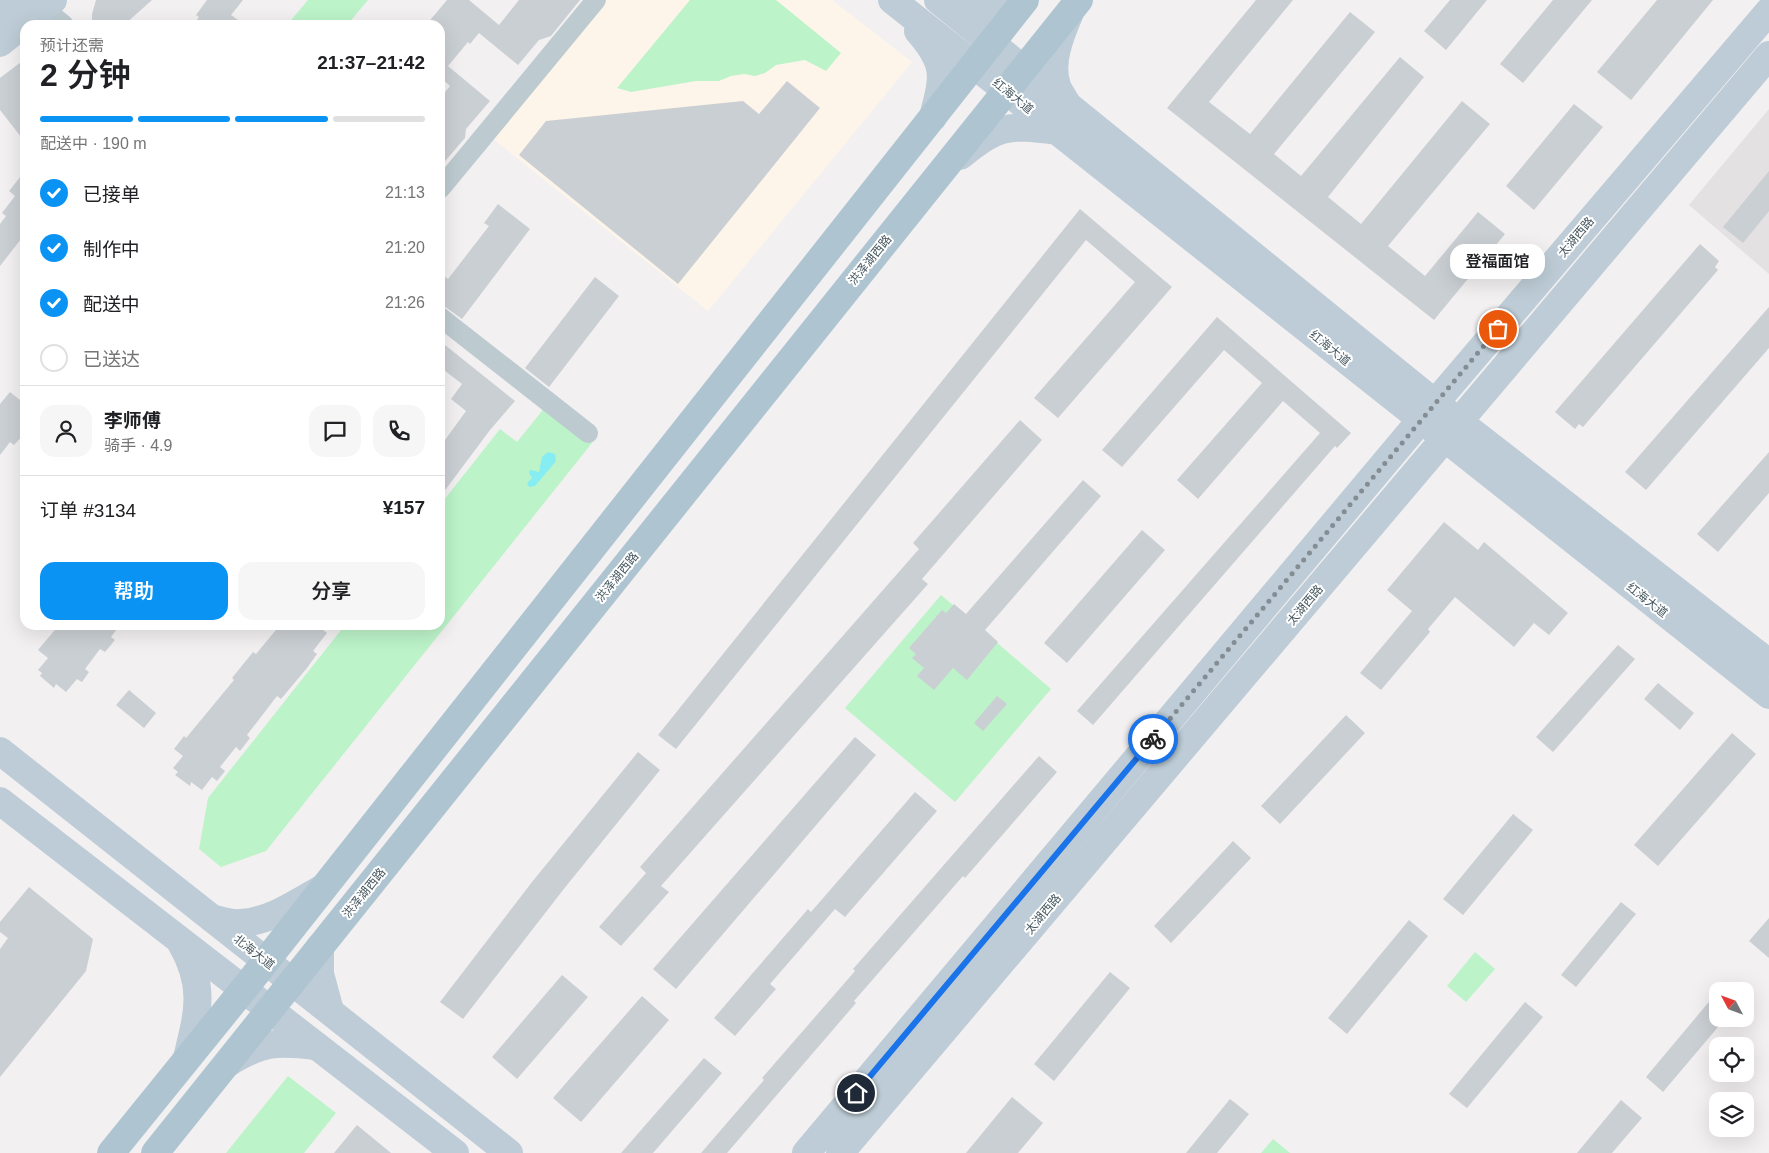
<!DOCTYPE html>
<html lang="zh">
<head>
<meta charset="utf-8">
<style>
  :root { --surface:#fff; --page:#f6f6f6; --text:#202124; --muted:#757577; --line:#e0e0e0; --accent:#0a93f3 }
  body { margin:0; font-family:Arial,"Noto Sans SC",sans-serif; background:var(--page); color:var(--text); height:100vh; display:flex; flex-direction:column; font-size:19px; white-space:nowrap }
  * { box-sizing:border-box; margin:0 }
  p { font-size:16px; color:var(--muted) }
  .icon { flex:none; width:28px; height:28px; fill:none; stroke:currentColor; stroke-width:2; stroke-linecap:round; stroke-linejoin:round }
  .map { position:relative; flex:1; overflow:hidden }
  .sheet { position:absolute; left:20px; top:20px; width:425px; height:610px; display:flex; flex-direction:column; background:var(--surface); border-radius:15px; box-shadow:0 5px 20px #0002 }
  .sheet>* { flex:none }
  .needle { width:32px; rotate:311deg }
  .tools { position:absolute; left:1709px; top:982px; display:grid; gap:10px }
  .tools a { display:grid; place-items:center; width:45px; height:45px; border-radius:10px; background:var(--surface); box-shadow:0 5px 20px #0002; font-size:25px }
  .pin { position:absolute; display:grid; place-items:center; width:42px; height:42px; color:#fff; margin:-21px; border:2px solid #fff; border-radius:50%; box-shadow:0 1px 5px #0007 }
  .courier { position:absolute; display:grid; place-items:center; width:50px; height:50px; margin:-25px; border:4px solid #1a73e8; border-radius:50%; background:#fff; color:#222; box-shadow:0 1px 6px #0007 }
  .bubble { position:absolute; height:35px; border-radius:15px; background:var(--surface); box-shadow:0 5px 20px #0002; font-size:16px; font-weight:600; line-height:35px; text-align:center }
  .headline em { font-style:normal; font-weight:600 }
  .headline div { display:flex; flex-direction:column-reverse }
  .headline { display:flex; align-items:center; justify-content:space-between; height:85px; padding:0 20px }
  h1 { font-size:32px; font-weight:600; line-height:38px }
  .bar { display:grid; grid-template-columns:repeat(4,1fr); gap:8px 5px; align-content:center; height:60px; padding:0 20px }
  .bar i { height:6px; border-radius:4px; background:var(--line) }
  .bar .current { background:var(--accent) }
  .bar p { grid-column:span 4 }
  .line { display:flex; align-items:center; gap:12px; padding:0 20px; border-top:1px solid var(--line) }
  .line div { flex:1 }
  .round { display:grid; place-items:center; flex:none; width:52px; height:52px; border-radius:15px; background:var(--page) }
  ol { padding:0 20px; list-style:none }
  li { display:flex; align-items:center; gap:15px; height:55px }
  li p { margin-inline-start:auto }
  li .icon { padding:5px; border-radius:50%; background:var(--accent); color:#fff; stroke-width:4 }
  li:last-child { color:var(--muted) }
  li i { width:28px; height:28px; border:2px solid var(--line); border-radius:50% }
  .primary-button { display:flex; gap:10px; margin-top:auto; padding:10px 20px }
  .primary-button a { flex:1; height:58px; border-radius:15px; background:var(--accent); color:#fff; font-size:20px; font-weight:600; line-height:58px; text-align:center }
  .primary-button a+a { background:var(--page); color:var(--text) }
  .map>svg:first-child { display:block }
</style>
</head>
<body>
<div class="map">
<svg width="1769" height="1153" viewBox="0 0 1769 1153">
  <rect width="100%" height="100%" fill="#f3f0f1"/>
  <path fill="#fef5ea" d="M605,0h227l80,62 -204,249 -217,-174z"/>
  <path fill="#e4e1e3" d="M1769,109v165l-80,-69z"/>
  <g fill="#bcf3c9">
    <path d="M308,0h60l-21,25h-60z"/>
    <path d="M690,0h86l65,53 -15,18 -21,-11 -29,5 -11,8 -10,3 -11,-2 -13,2 -12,5h-23l-65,11 -14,-4z"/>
    <path d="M546,406l46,37 -326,408 -45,16 -22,-18 9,-51 137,-173h95v-120l60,-76 17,13z"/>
    <path d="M941,595l110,94 -96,113 -110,-94z"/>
    <path d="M1475,952l20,17 -29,33 -19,-16z"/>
    <path d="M288,1076l48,37 -32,40h-78z"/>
    <path d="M1273,1139l17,14h-29z"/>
  </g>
  <path fill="#86edf3" d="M548,452l7,2 1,7 -21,25 -6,1 -2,-4 5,-5 -3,-5 1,-3 9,2 3,-15z"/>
  <g fill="#cacfd3">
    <path d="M96,0h56l-28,25h-32v-11z"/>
    <path d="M207,0h36l-12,15 14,10h-52l6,-8 -3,-2z"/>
    <path d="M447,0h22l30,25 20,-25h61l-29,36 -12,4 -21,25 -39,-32 -9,11 -2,-2 -20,24 42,35 -24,28 -1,9 -25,29v-69l10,-12 -10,-9v-52h-14z"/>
    <path d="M1256,0h37l-84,102 41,32 100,-122 25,20 -101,122 27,22 99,-119 24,20 -96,120 33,27 101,-123 28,23 -102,122 37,30 53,-64 27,22 -71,86 -267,-212z"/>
    <path d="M1450,0h37l-41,50 -22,-19z"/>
    <path d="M1553,0h39l-69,83 -23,-19z"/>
    <path d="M1657,0h56l-82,100 -34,-28z"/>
    <path d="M25,59v83l-25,-32v-32z"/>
    <path d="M787,81l33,27 -142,176 -159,-129 27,-34 197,-20 16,13z"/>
    <path d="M1574,104l29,23 -69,83 -28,-24z"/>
    <path d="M25,171v63l-25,32v-42l6,-8 -4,-3 13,-17 -6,-5z"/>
    <path d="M1769,171v40l-26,32 -20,-16z"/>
    <path d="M498,204l32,25 -68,90 -15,-11 -7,-3v-32l8,6 41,-53 -5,-3z"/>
    <path d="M1080,209l92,78 -114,131 -24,-20 101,-116 -49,-42 -410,509 -18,-14z"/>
    <path d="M1700,244l19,17 -4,6 3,3 -135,157 -4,-3 -4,5 -20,-17z"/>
    <path d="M595,277l24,19 -70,91 -24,-19z"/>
    <path d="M1769,307v41l-123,142 -21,-18z"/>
    <path d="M1217,317l134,116 -14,15 -2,-2 -242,279 -16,-14 243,-278 -37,-32 -85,98 -21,-19 85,-97 -38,-33 -102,117 -20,-17z"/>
    <path d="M440,341l75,60 -25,29 -50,67v-50l26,-36 -15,-12 11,-15 -22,-17z"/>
    <path d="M10,392l15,12v18l-5,7 5,4 -11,12 -4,-3 -10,13v-51z"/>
    <path d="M1020,420l22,20 -120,139 6,5 -267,302 8,6 -48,54 -22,-19 47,-54 -6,-6 279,-318 -6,-6z"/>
    <path d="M1769,452v41l-51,59 -21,-18z"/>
    <path d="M1083,480l18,16 -116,134 13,12 -31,38 -14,-12 -19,22 -17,-14 7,-8 -12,-10 4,-4 -7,-6 33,-38 4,3 8,-9 12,10z"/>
    <path d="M1444,522l34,28 6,-8 84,71 -19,22 -15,-12 -20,24 -59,-50 -27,32 2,3 -49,58 -21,-17 52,-62 -25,-21z"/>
    <path d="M1142,530l23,20 -98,113 -23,-20z"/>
    <path d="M59,625h61l-9,12 4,3 -10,12 -5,-3 -15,20 4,3 -7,10 -5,-3 -11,13 -10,-8 -2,4 -14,-12 2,-3 -4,-3 10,-12 -10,-8z"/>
    <path d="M280,625h37l10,8 -14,18 4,3 -10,14 -26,31 -4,-3 -30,39 3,3 -10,13 -4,-4 -16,20 5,4 -8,10 -5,-4 -10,13 -11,-8 -1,4 -15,-11 3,-3 -5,-4 10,-12 -9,-7 10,-13 2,2 48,-58 -2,-2 21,-26 3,2z"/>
    <path d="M1618,645l17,14 -82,93 -17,-15z"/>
    <path d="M1658,683l36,30 -14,17 -36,-31z"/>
    <path d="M129,690l27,23 -12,15 -28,-23z"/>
    <path d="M997,696l10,8 -24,27 -9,-8z"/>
    <path d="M1346,715l19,18 -85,91 -19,-18z"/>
    <path d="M1732,733l24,21 -98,112 -24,-21z"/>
    <path d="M855,737l21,18 -200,234 -23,-20z"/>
    <path d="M638,752l22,18 -97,120 -100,129 -23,-17 92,-120z"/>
    <path d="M1039,756l18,16 -92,106 -2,-2 -109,125 2,2 -129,150h-26l63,-73 -2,-2 93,-107 -2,-2z"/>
    <path d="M915,792l22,19 -92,106 -10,-8 -65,75 6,5 -41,47 -21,-18 94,-109 3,3z"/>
    <path d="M1513,814l20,16 -70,85 -20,-16z"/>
    <path d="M1233,841l18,17 -80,85 -17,-17z"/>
    <path d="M29,887l64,52 -7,32 -86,106v-128l8,-11 -8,-6v-10z"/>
    <path d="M1621,902l15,12 -60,73 -15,-12z"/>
    <path d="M1769,918v40l-20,-17z"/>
    <path d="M1409,920l19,16 -81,98 -19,-16z"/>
    <path d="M1110,972l20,16 -76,93 -20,-17z"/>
    <path d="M562,975l26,22 -71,82 -25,-22z"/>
    <path d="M1718,991v36l-55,65 -17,-15z"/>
    <path d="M642,996l27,24 -88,102 -28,-24z"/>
    <path d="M1525,1002l18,15 -76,91 -18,-14z"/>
    <path d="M704,1058l18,15 -69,80h-32z"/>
    <path d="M1012,1097l31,26 -25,30h-52z"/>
    <path d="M1230,1099l19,15 -32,39h-31z"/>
    <path d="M1621,1100l21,18 -30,35h-35z"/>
    <path d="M357,1125l34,28h-57z"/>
  </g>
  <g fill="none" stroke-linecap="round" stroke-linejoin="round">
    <g stroke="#bdcbd1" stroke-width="20">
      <path d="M34,1l30,24"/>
      <path d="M440,189l156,-189"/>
      <path d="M440,317l148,116"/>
    </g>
    <g stroke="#bdccd6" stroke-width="28">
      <path d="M892,0l877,695"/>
      <path d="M938,0l497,403 334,260"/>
      <path d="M951,5c25,10 36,10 59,-5"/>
      <path d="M0,18l21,-18"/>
      <path d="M918,31c29,33 26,45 15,86"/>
      <path d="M0,43l53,-43"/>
      <path d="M1067,104c-3,-6 -8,-12 -10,-18 -8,-23 3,-50 12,-71"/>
      <path d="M960,156c40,-32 47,-31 98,-25"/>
      <path d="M0,751l509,402"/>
      <path d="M0,801l455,352"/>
      <path d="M213,919c8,1 18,5 27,4 29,-1 57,-20 81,-34"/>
      <path d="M181,943c25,43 17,70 6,115"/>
      <path d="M320,947v27l10,37"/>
      <path d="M228,1063c34,-21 49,-22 88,-17"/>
      <path d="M806,1153l629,-750 334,-392"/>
      <path d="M840,1153l929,-1098"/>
    </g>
    <g stroke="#aec5d1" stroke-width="28">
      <path d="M111,1153l132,-163 782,-990"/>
      <path d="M155,1153l924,-1153"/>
    </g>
  </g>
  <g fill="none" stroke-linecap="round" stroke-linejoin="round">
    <path stroke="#838d93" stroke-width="5" stroke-dasharray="0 9" d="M1153,739l345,-410"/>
    <path stroke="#1a73e8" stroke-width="6" d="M856,1093l297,-354"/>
  </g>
  <g text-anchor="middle" stroke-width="4" stroke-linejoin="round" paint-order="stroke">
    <g font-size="12" fill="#475860" stroke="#fff">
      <text transform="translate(1013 96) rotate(39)" y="4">红海大道</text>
      <text transform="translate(1576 237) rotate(-50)" y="4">太湖西路</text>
      <text transform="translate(870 260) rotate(-51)" y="4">洪泽湖西路</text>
      <text transform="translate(1330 348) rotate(39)" y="4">红海大道</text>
      <text transform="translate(617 577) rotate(-51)" y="4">洪泽湖西路</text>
      <text transform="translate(1647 600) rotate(38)" y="4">红海大道</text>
      <text transform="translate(1305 605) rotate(-50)" y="4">太湖西路</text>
      <text transform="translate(364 893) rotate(-51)" y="4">洪泽湖西路</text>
      <text transform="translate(1043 914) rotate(-50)" y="4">太湖西路</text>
      <text transform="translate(254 952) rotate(38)" y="4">北海大道</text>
    </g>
  </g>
</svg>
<div class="tools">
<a><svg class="needle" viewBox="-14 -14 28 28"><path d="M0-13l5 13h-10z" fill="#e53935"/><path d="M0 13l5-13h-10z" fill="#757577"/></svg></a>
<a><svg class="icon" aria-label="locate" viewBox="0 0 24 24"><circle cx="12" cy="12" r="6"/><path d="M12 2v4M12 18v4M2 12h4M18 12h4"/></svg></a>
<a><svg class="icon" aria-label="layers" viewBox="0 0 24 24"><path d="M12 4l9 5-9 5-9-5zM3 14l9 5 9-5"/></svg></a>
</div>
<div class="pin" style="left:1498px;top:329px;background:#ea580c"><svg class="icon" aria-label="bag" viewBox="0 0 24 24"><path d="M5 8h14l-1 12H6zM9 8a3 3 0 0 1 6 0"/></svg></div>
<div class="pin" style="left:856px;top:1093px;background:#1f2937"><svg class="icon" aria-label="home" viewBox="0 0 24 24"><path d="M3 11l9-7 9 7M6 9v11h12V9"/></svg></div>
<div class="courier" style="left:1153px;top:739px"><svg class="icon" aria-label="bike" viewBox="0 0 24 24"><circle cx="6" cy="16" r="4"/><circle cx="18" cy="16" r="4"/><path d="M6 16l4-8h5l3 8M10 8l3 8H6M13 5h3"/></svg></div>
<div class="bubble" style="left:1450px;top:244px;width:95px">登福面馆</div>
<section class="sheet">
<div class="headline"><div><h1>2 分钟</h1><p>预计还需</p></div><em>21:37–21:42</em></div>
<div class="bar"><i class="current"></i><i class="current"></i><i class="current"></i><i></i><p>配送中 · 190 m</p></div>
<ol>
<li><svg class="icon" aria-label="check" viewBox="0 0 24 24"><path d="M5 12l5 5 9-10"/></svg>已接单<p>21:13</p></li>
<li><svg class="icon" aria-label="check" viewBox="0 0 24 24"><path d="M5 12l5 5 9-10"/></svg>制作中<p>21:20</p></li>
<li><svg class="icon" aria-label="check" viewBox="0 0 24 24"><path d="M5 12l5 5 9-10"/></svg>配送中<p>21:26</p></li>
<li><i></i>已送达</li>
</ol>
<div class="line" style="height:90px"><a class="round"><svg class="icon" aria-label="person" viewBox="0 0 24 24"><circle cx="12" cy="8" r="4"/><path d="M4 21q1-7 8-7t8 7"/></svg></a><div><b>李师傅</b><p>骑手 · 4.9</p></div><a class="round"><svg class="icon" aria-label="chat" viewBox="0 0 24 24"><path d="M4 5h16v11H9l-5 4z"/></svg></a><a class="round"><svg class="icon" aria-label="phone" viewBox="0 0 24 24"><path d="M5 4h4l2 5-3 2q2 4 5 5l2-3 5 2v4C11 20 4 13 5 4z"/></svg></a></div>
<div class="line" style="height:65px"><div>订单 #3134</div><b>¥157</b></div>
<div class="primary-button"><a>帮助</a><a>分享</a></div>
</section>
</div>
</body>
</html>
